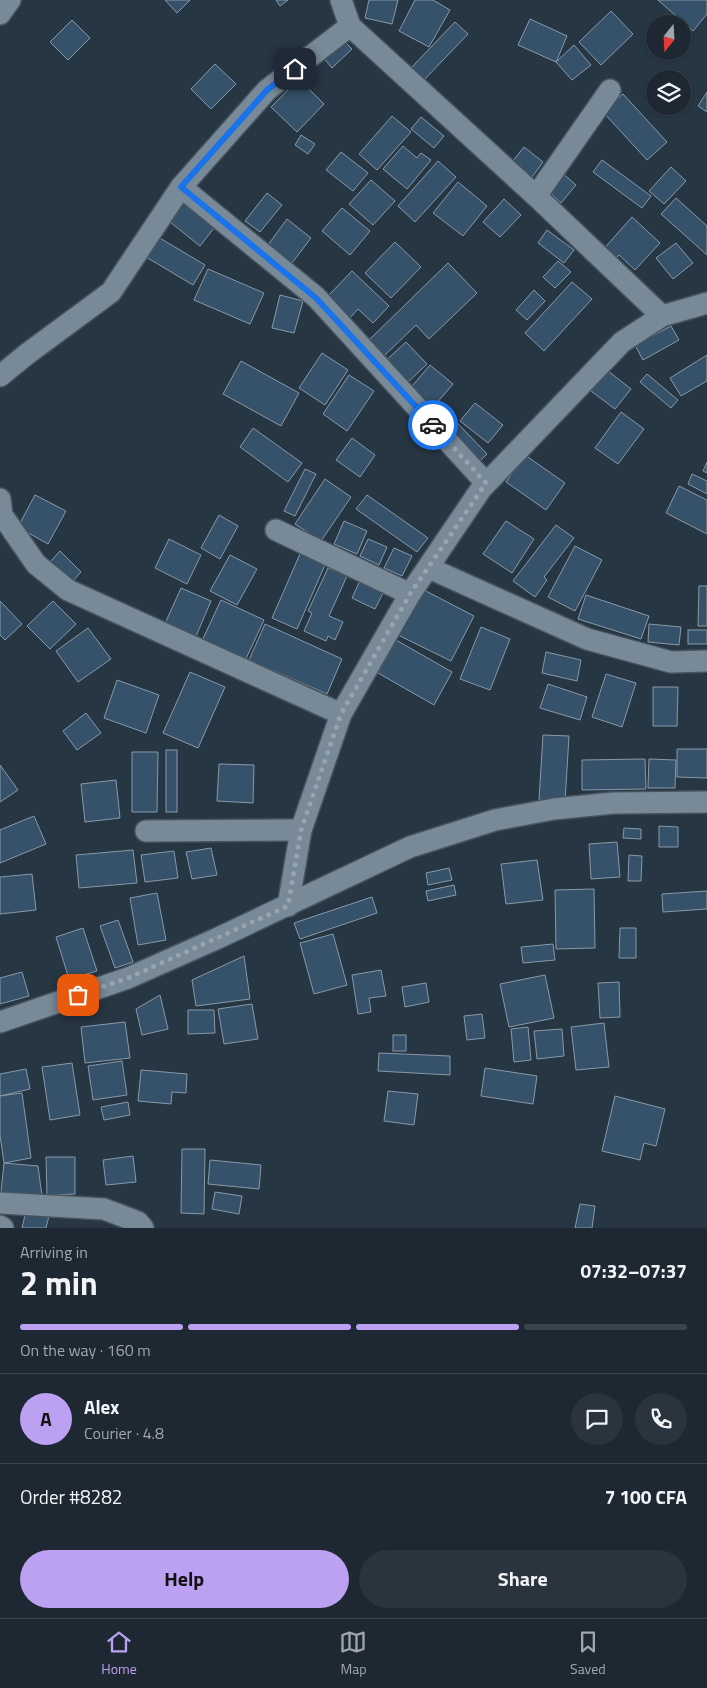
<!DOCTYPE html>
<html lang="en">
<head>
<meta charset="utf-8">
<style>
  :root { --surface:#1d2832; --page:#2a343e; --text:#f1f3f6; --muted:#a0a6ac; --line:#3b444d; --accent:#bca0f2 }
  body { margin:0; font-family:"Titillium Web",sans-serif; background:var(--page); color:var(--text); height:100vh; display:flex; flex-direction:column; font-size:19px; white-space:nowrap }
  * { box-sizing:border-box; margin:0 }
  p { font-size:16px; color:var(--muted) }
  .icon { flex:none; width:28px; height:28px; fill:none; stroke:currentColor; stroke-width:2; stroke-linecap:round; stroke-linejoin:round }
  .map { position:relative; height:1228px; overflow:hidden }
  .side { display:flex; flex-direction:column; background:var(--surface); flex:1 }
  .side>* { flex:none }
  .needle { width:32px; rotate:198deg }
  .fabs { position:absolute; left:646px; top:15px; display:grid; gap:10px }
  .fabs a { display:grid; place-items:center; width:45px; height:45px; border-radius:50%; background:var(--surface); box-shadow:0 1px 4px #0004,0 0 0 1px var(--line); font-size:25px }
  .pin { position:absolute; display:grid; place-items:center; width:42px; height:42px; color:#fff; margin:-21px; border-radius:10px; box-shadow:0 2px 8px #0006 }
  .courier { position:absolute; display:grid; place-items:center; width:50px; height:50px; margin:-25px; border:4px solid #1a73e8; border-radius:50%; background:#fff; color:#222; box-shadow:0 1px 6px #0007 }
  .headline em { font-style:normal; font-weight:700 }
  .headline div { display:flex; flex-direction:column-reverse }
  .headline { display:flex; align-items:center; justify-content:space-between; height:85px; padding:0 20px }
  h1 { font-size:32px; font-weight:700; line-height:38px }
  .bar { display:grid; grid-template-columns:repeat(4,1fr); gap:8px 5px; align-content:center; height:60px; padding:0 20px }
  .bar i { height:6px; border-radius:4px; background:var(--line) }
  .bar .selected { background:var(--accent) }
  .bar p { grid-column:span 4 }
  .line { display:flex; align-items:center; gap:12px; padding:0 20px; border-top:1px solid var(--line) }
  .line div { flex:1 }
  .round { display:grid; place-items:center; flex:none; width:52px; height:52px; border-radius:26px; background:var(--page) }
  .primary-button { display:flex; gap:10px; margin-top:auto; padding:10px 20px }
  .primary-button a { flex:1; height:58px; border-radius:30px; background:var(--accent); color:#111; font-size:20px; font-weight:700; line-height:58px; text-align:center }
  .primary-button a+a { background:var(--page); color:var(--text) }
  .dock { display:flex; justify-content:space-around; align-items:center; height:70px; border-top:1px solid var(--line); background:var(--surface); font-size:14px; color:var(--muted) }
  .dock a { display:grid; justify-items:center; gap:2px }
  .dock .selected { color:var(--accent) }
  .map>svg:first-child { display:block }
</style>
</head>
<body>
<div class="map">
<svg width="707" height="1228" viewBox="0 0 707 1228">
  <rect width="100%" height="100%" fill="#273643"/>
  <g fill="#36526a" stroke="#8899a9">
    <path d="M165,0h25l-13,13z"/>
    <path d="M276,0h12l-8,6z"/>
    <path d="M369,0h29l-6,24 -27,-6z"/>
    <path d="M415,0h18l17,10 -21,37 -30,-16z"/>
    <path d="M658,0h49v14l-14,17z"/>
    <path d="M611,11l22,23 -32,31 -22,-23z"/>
    <path d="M530,19l37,17 -11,26 -38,-17z"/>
    <path d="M72,20l18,18 -22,22 -18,-18z"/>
    <path d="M455,22l13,12 -45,47 -13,-12z"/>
    <path d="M340,37l12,12 -20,19 -11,-13z"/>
    <path d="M574,45l17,20 -19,15 -16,-18z"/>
    <path d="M215,64l21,20 -25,25 -20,-20z"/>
    <path d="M299,79l25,25 -27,28 -26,-25z"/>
    <path d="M707,92v20l-9,-6z"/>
    <path d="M623,94l44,48 -20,18 -44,-48z"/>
    <path d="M392,116l19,16 -34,38 -18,-16z"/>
    <path d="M421,117l23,19 -10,12 -23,-19z"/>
    <path d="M301,135l14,9 -7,10 -13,-9z"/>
    <path d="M403,146l14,12 4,-5 10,7 -24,29 -24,-20z"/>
    <path d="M524,147l19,15 -11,15 -20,-15z"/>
    <path d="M341,152l27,21 -15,18 -27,-21z"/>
    <path d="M602,160l49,36 -9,12 -49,-36z"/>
    <path d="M438,161l18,16 -41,45 -17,-16z"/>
    <path d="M671,167l15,14 -22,23 -15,-13z"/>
    <path d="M561,172l15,13 -15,18 -15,-14z"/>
    <path d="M371,180l24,21 -22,24 -24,-21z"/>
    <path d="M458,182l29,24 -24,30 -30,-23z"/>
    <path d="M267,193l15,12 -22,27 -15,-11z"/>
    <path d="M676,198l31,28v29l-46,-41z"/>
    <path d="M504,199l17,16 -21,22 -17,-15z"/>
    <path d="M179,200l35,28 -14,18 -35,-28z"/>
    <path d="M342,208l28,23 -20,24 -28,-24z"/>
    <path d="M632,217l28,26 -25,27 -16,-15 -7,8 -11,-11z"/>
    <path d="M287,219l24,19 -22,29 -24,-18z"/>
    <path d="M547,230l27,20 -10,13 -26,-20z"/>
    <path d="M153,234l52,31 -12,20 -52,-31z"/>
    <path d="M395,242l26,25 -30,31 -26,-25z"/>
    <path d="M676,243l17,20 -20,16 -17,-21z"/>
    <path d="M558,261l13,11 -16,16 -12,-11z"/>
    <path d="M448,263l29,30 -48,46 -13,-14 -32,31 -15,-16z"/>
    <path d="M208,269l56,24 -14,31 -56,-24z"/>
    <path d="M352,271l37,35 -16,17 -15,-14 -8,9 -22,-22z"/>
    <path d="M572,282l20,17 -48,52 -19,-18z"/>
    <path d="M534,290l11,11 -18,19 -11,-10z"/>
    <path d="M280,295l23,6 -9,32 -22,-5z"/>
    <path d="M671,326l8,14 -36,20 -8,-15z"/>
    <path d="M406,342l21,22 -26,25 -21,-23z"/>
    <path d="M322,353l26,17 -23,35 -26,-17z"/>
    <path d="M707,355v26l-26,15 -11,-18z"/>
    <path d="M241,361l58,32 -18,33 -58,-32z"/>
    <path d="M430,365l23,19 -23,27 -23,-19z"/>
    <path d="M603,367l28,22 -16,20 -28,-21z"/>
    <path d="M647,374l31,26 -7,8 -31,-26z"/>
    <path d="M349,375l25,16 -27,40 -24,-17z"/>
    <path d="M475,403l28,22 -15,18 -28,-22z"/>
    <path d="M442,407l45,47 -9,9 -45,-47z"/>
    <path d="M621,412l23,17 -26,35 -23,-16z"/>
    <path d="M253,428l49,35 -14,19 -48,-35z"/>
    <path d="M352,438l23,17 -15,22 -24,-17z"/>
    <path d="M525,455l40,28 -19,27 -40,-28z"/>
    <path d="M707,462v11l-4,-2z"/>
    <path d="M305,469l11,5 -21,42 -11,-5z"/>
    <path d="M692,474l15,7v13l-19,-10z"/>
    <path d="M325,479l26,18 -30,44 -26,-17z"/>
    <path d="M679,486l28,14v34l-41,-21z"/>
    <path d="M35,495l31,16 -18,33 -30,-17z"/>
    <path d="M367,495l61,43 -11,14 -61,-43z"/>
    <path d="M219,515l19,11 -18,33 -19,-11z"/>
    <path d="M344,521l23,10 -10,23 -23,-10z"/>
    <path d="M506,521l28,18 -22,34 -29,-19z"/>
    <path d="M556,525l18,13 -30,39 3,3 -12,17 -22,-16z"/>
    <path d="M169,539l32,16 -14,29 -32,-16z"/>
    <path d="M368,539l19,8 -8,18 -19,-9z"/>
    <path d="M575,546l27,14 -27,51 -27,-14z"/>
    <path d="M303,547l25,11 -31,71 -25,-11z"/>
    <path d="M394,548l18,8 -10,20 -18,-8z"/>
    <path d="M60,551l21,21 -10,11 -22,-20z"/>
    <path d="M230,555l27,14 -20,36 -27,-14z"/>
    <path d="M328,568l19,8 -18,40 14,6 -8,18 -7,-4 -2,5 -22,-10 8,-18 -4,-2z"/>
    <path d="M362,576l24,11 -11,22 -23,-11z"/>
    <path d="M699,586h8v40h-9z"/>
    <path d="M181,588l30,13 -17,40 -31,-13z"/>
    <path d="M422,589l52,27 -23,45 -53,-26z"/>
    <path d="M586,595l63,21 -8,23 -63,-20z"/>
    <path d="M221,600l43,20 -20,43 -43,-20z"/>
    <path d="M0,601l22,23 -17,16 -5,-5z"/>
    <path d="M53,601l23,23 -26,25 -23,-23z"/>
    <path d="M265,624l77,35 -15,35 -78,-34z"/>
    <path d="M649,624l32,3 -2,18 -31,-3z"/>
    <path d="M481,627l29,12 -20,51 -30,-11z"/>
    <path d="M88,628l23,31 -33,23 -22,-31z"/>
    <rect x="688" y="630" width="19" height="14"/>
    <path d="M396,640l56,32 -18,33 -56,-32z"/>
    <path d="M546,652l35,8 -4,21 -35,-8z"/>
    <path d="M190,672l35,15 -27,61 -35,-15z"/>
    <path d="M606,674l30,9 -14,44 -30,-10z"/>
    <path d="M117,680l42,15 -13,38 -42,-15z"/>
    <path d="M548,684l39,13 -7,23 -40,-12z"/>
    <path d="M653,687h25l-1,39h-24z"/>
    <path d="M86,713l15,20 -24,17 -14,-19z"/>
    <path d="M543,735l26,1 -4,66 -26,-2z"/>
    <path d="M677,749h30v29l-30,-1z"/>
    <rect x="166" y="750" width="11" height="62"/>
    <path d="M132,752h26l-1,60h-25z"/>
    <path d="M645,759l1,30 -64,1v-30z"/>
    <path d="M649,759l27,1 -1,28h-27z"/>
    <path d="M219,764l35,1 -1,38 -36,-2z"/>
    <path d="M0,765l18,25 -18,12z"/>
    <path d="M116,780l4,38 -35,4 -4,-38z"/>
    <path d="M34,816l12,28 -46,19v-33z"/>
    <path d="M659,826l19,1v20h-19z"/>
    <path d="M624,828l17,1v10l-18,-1z"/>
    <path d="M617,842l3,35 -29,2 -2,-35z"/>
    <path d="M211,848l6,27 -25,4 -6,-27z"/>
    <path d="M133,850l4,33 -58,5 -3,-33z"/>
    <path d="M174,851l4,27 -33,4 -4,-27z"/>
    <path d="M629,855l13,1 -1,25h-13z"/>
    <path d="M537,860l6,40 -37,4 -5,-40z"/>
    <path d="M449,868l3,12 -24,5 -2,-12z"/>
    <path d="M32,874l4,36 -36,4v-37z"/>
    <path d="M454,885l2,10 -28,6 -2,-10z"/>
    <path d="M594,889l1,59 -39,1 -1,-59z"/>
    <path d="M707,891v18l-44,3 -1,-18z"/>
    <path d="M157,893l9,47 -28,5 -8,-47z"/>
    <path d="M372,897l5,16 -77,26 -6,-16z"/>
    <path d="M118,920l15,42 -18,6 -15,-42z"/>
    <path d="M83,928l14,43 -28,8 -13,-42z"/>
    <path d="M620,928h16v30h-17z"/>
    <path d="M333,934l14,51 -33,9 -14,-51z"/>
    <path d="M553,944l2,16 -32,3 -2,-16z"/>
    <path d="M244,956l6,43 -54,7 -4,-26z"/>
    <path d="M381,970l5,26 -17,2 2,14 -13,2 -6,-39z"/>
    <path d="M22,972l7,24 -29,8v-26z"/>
    <path d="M545,975l9,43 -45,9 -9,-43z"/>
    <path d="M619,982l1,35 -20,1 -2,-35z"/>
    <path d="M426,983l3,19 -24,5 -3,-20z"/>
    <path d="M160,995l8,34 -26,6 -6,-26z"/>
    <path d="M252,1004l6,35 -34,5 -6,-35z"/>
    <path d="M188,1010h26l1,23 -27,1z"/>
    <path d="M482,1014l3,24 -18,2 -3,-24z"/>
    <path d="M125,1022l5,36 -45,5 -4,-36z"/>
    <path d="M604,1023l5,44 -33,3 -5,-43z"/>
    <path d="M528,1027l3,33 -17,2 -3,-33z"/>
    <path d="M562,1029l2,27 -27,3 -3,-28z"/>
    <rect x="393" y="1035" width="13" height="16"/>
    <path d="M379,1053l71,3v19l-72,-4z"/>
    <path d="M122,1061l5,34 -34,5 -5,-34z"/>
    <path d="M72,1063l8,52 -30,5 -8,-53z"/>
    <path d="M485,1068l52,8 -4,28 -52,-8z"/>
    <path d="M26,1069l4,20 -30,7v-22z"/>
    <path d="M141,1070l46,4 -1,19 -14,-1 -1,12 -33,-3z"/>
    <path d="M388,1091l30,3 -4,31 -30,-4z"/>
    <path d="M22,1093l9,65 -27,5 -4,-28v-39z"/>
    <path d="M615,1096l50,13 -9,37 -12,-3 -4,17 -38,-9z"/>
    <path d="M128,1102l2,13 -26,5 -3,-13z"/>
    <path d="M182,1149h23l-1,65 -23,-1z"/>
    <path d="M133,1156l3,26 -30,3 -3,-25z"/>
    <path d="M46,1157h29v37l-28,1z"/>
    <path d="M210,1160l51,5 -2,24 -51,-5z"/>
    <path d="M4,1163l34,3 4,30 -41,-4z"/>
    <path d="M215,1192l27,4 -3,18 -27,-5z"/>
    <path d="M580,1204l15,2 -3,22h-17z"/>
    <path d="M26,1211l23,5 -3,12h-24z"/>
  </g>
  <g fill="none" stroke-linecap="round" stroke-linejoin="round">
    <defs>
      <g id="minor">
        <path d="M341,0l9,26 186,170 126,120"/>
        <path d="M0,14l10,-14"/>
        <path d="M181,187l135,110 170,186"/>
        <path d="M536,196l74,-106"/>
        <path d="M0,376l27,-22 84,-62 70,-105 86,-97 83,-64"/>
        <path d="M0,499l2,16 34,49 32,26 273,124"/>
        <path d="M276,530l134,64"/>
        <path d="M429,568l158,71 84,23 36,-1"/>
        <path d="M146,831l155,-1"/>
        <path d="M288,906l13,-76 40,-116 69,-120 71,-105 141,-147 40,-26 45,-13"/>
        <path d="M0,1022l128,-44 88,-39 194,-92 85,-27 59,-11 59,-6 94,-1"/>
        <path d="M0,1203l104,6 34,13 5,6"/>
        <path d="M0,1226l3,2"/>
      </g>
    </defs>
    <use href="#minor" stroke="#46535e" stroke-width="24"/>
    <use href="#minor" stroke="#788998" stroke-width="21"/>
  </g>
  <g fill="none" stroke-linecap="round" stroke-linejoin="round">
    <path stroke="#97a3ad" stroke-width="5" stroke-dasharray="0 9" d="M78,995l50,-17 160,-72 13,-76 40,-116 69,-120 76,-111 -53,-58"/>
    <path stroke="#1a73e8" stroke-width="6" d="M295,69l-28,21 -86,97 135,111 117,127"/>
  </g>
</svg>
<div class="fabs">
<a><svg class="needle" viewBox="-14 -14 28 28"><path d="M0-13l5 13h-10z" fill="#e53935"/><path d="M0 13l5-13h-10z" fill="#a0a6ac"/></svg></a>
<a><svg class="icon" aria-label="layers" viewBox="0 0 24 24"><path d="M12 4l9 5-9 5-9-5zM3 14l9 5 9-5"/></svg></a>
</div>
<div class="pin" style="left:78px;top:995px;background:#ea580c"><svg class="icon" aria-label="bag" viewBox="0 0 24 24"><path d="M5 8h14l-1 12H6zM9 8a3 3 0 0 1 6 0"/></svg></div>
<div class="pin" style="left:295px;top:69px;background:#1f2937"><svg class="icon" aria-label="home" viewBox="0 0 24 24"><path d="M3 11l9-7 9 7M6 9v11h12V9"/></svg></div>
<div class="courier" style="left:433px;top:425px"><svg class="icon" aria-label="car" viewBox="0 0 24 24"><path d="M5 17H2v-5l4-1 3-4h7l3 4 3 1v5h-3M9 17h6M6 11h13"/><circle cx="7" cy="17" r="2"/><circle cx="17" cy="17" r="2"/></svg></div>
</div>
<section class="side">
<div class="headline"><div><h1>2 min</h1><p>Arriving in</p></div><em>07:32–07:37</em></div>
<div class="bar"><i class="selected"></i><i class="selected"></i><i class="selected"></i><i></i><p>On the way · 160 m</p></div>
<div class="line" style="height:90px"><b class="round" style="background:var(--accent);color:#111">A</b><div><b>Alex</b><p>Courier · 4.8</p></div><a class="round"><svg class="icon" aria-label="chat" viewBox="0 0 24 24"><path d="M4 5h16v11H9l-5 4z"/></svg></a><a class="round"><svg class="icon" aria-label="phone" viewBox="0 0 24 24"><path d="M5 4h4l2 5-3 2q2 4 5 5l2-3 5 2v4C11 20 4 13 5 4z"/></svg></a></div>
<div class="line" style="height:65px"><div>Order #8282</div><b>7 100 CFA</b></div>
<div class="primary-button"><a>Help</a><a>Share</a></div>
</section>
<nav class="dock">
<a class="selected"><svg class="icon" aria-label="home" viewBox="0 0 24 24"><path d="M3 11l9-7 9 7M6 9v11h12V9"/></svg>Home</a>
<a><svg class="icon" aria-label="map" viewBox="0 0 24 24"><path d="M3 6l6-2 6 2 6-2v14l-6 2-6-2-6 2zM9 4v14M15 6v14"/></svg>Map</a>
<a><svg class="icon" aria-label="saved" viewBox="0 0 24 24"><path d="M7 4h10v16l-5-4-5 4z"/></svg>Saved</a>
</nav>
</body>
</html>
